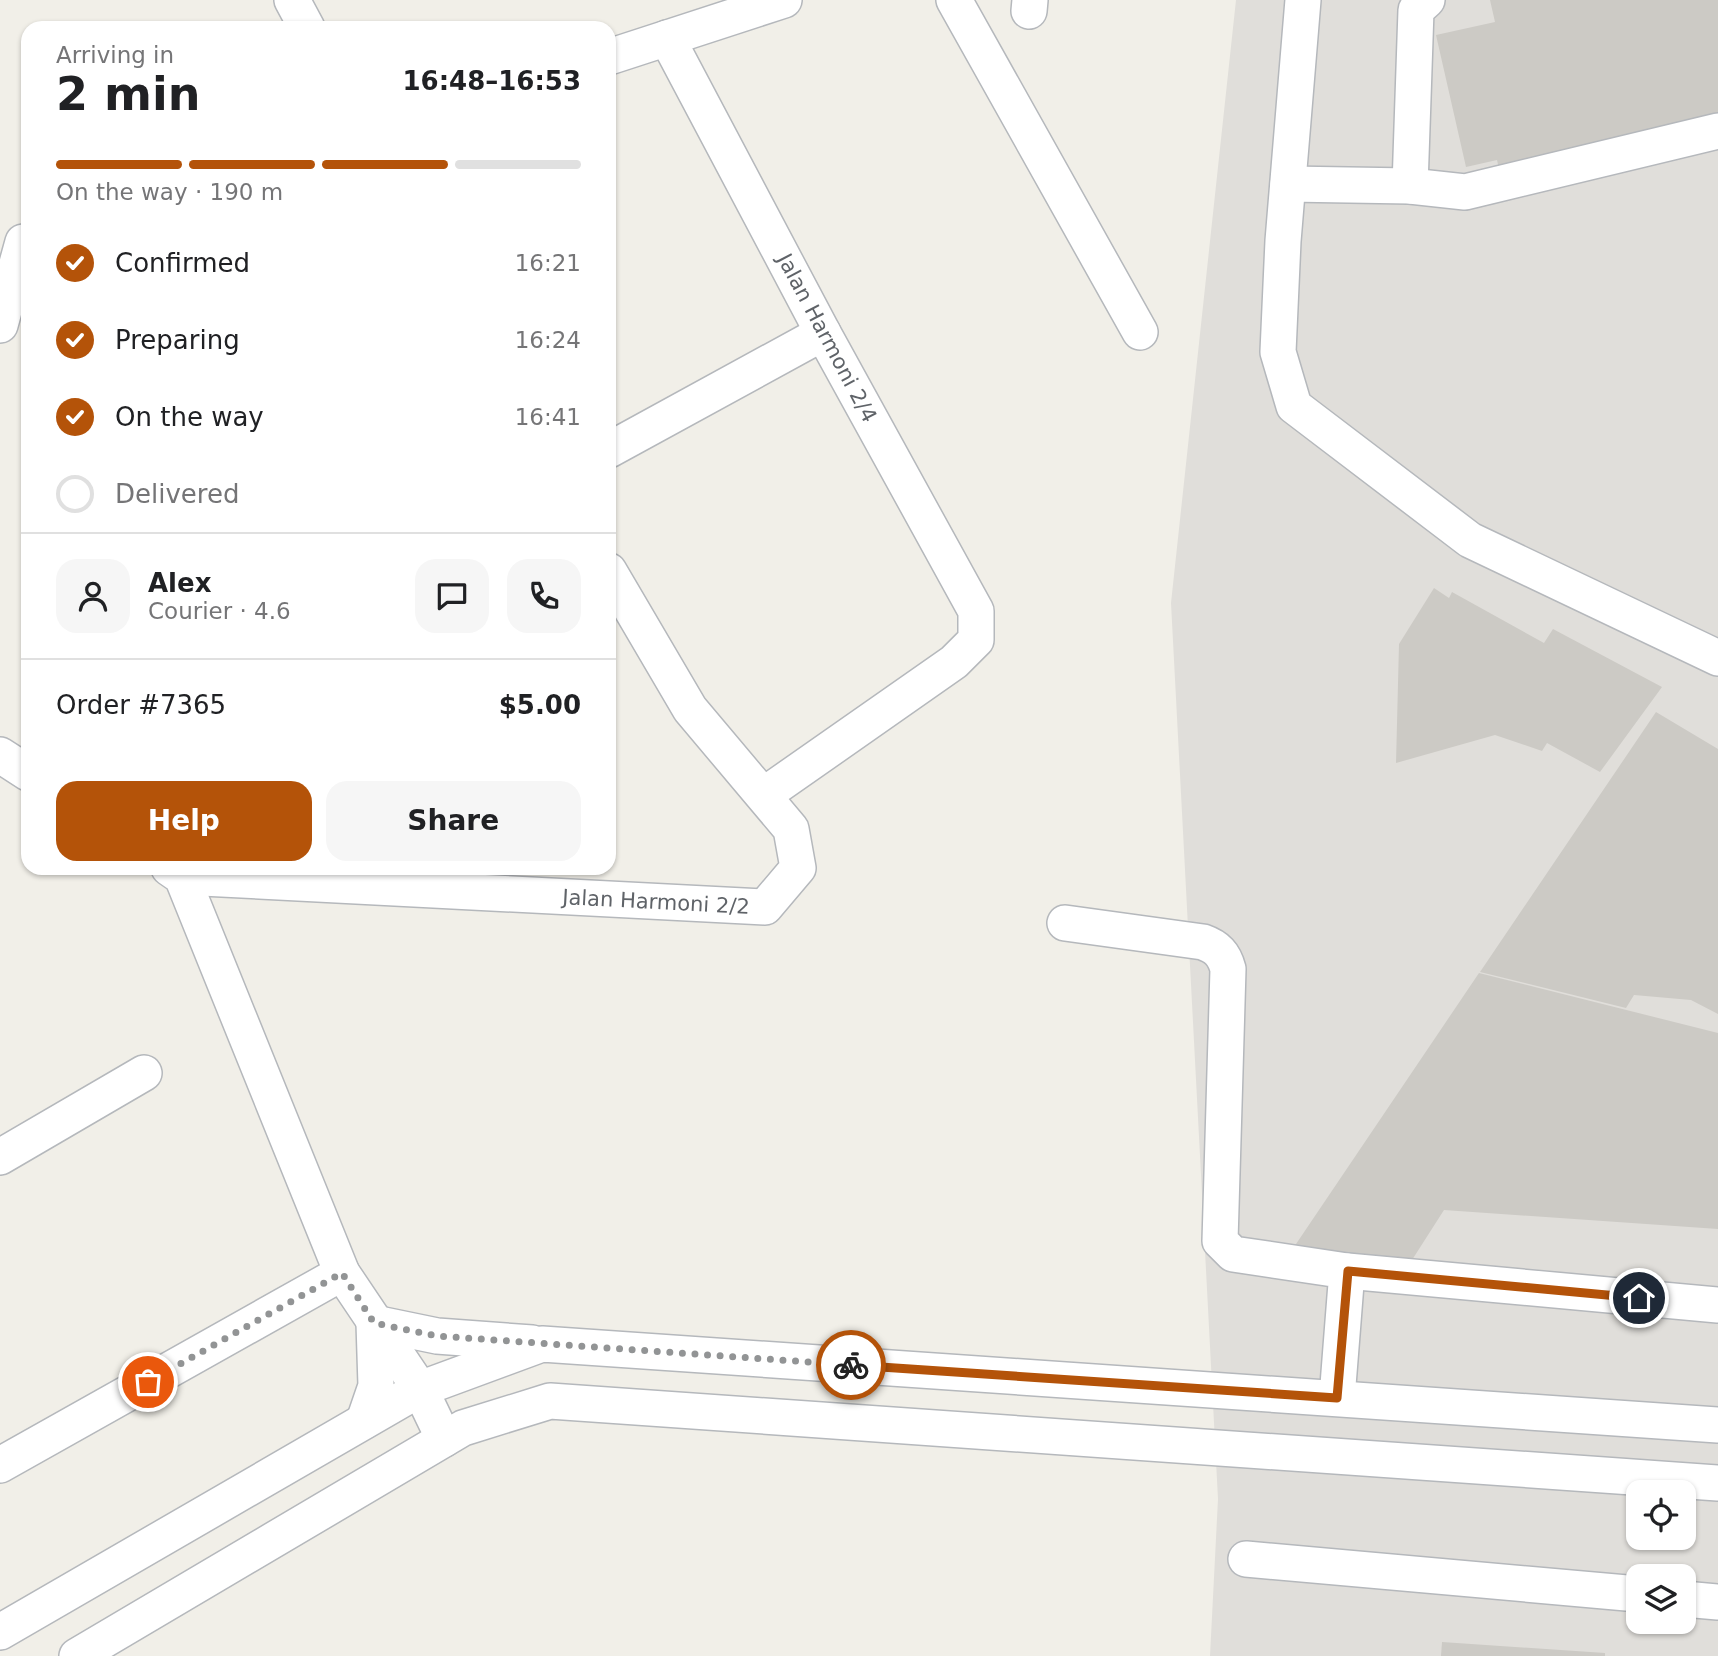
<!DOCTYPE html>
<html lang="en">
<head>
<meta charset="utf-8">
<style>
  :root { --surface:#fff; --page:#f6f6f6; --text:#202124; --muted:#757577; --line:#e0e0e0; --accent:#b45309 }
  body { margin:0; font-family:"DejaVu Sans",sans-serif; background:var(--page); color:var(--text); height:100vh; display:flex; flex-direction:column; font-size:26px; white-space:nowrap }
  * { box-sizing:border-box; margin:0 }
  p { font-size:23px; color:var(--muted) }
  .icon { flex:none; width:38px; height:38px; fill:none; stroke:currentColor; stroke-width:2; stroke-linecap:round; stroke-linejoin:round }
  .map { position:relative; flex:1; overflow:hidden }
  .sheet { position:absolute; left:21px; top:21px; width:595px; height:854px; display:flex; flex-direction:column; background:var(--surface); border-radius:21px; box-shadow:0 2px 5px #0004 }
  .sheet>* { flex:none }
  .buttons { position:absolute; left:1626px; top:1480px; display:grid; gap:14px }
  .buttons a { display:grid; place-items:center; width:70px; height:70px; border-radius:14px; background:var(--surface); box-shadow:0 2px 5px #0004; font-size:35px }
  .pin { position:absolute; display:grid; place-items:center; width:60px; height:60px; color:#fff; margin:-30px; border:4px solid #fff; border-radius:50%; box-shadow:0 2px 7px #0007 }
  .courier { position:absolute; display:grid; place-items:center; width:70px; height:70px; margin:-35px; border:5px solid #b45309; border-radius:50%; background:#fff; color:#222; box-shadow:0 2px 9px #0007 }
  .overview em { font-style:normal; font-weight:700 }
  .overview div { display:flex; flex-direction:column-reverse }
  .overview { display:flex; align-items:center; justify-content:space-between; height:119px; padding:0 35px }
  h1 { font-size:46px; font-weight:700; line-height:52px }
  .bar { display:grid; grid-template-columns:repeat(4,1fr); gap:10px 7px; align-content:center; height:84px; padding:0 35px }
  .bar i { height:9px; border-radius:5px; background:var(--line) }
  .bar .on { background:var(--accent) }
  .bar p { grid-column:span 4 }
  .line { display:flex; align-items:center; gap:18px; padding:0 35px; border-top:2px solid var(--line) }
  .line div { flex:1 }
  .round { display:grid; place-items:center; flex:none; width:74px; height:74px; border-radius:21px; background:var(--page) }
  ol { padding:0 35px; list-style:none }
  li { display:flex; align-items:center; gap:21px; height:77px }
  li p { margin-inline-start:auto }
  li .icon { padding:7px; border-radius:50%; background:var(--accent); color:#fff; stroke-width:4 }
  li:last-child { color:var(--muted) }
  li i { width:38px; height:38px; border:4px solid var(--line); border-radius:50% }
  .button { display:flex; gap:14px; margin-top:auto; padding:14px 35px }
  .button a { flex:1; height:80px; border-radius:21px; background:var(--accent); color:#fff; font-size:28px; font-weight:700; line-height:80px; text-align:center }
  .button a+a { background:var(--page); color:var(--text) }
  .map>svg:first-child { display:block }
</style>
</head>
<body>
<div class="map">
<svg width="1718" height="1656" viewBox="0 0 1718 1656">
  <rect width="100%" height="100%" fill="#f1efe8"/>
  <path fill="#e0deda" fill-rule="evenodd" d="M1236,0h482v1656h-508l8,-157 -47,-896zM1638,1493h46v45h-46zM1638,1577h46v45h-46z"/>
  <g fill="#cccac5">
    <path d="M1490,0h228v123l-218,50 -3,-13 -31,7 -30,-132 59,-13z"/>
    <path d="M1434,588l15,10 3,-6 92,51 9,-14 109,58 -62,85 -53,-29 -5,8 -47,-16 -99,28 3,-119z"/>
    <path d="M1656,712l62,37v265l-27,-14 -57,-5 -8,13 -146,-36z"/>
    <path d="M1479,973l239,60v196l-274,-19 -32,50 -118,-13z"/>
    <path d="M1442,1642l163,11v3h-164z"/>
  </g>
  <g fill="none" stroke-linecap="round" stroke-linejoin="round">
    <defs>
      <g id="minor">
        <path d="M292,0l15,28"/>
        <path d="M954,0l186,332"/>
        <path d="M1303,0l-20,241 -5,111 16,54 176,134 248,118"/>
        <path d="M1029,11l1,-11"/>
        <path d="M667,38l156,295 153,278v29l-22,22 -190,133"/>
        <path d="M609,57l175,-57"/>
        <path d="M1288,184l122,2 55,6 253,-61"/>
        <path d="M1410,186l6,-176 11,-10"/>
        <path d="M0,325l23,-83"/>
        <path d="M609,450l214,-117"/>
        <path d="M0,755l28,18"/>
        <path d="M169,868l13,9 160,396 78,116 24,50"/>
        <path d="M182,877l583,30 33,-39 -7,-39 -101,-120 -81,-138"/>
        <path d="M1065,923l138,19c14,5 21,12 25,27l-8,272 13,13 114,17 -10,127"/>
        <path d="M0,1157l144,-84"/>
        <path d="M1347,1271l371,34"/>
        <path d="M364,1421l12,-35 -2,-63 63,13 95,7"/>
        <path d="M0,1465l342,-192"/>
        <path d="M1246,1559l392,35"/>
        <path d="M1684,1599l34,3"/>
        <path d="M0,1632l420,-243 122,-45 1176,81"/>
        <path d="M77,1656l386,-228 87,-27 1168,82"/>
      </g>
    </defs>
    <use href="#minor" stroke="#b5b8bc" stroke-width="38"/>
    <use href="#minor" stroke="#fff" stroke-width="35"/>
  </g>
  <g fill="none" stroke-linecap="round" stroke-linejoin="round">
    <path stroke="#929495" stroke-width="7" stroke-dasharray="0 12.6" d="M148,1382l194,-109 32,50 63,13 414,29"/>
    <path stroke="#b45309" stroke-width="9" d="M851,1365l486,33 11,-127 291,27"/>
  </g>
  <g text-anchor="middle" stroke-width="7" stroke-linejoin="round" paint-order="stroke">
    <g font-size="21" fill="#5f6368" stroke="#fff">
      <text transform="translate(827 338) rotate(62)" y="7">Jalan Harmoni 2/4</text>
      <text transform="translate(656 902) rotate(3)" y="7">Jalan Harmoni 2/2</text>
    </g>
  </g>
</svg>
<div class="buttons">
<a><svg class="icon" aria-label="locate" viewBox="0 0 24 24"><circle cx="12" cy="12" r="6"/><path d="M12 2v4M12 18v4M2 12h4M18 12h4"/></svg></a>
<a><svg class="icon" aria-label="layers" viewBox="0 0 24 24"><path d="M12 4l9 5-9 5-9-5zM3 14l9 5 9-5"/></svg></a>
</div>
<div class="pin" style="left:148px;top:1382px;background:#ea580c"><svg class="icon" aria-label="bag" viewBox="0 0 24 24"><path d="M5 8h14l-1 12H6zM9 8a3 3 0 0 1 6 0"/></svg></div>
<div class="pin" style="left:1639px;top:1298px;background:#1f2937"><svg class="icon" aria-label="home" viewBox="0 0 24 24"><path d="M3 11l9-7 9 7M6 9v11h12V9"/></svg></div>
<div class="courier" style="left:851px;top:1365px"><svg class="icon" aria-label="bike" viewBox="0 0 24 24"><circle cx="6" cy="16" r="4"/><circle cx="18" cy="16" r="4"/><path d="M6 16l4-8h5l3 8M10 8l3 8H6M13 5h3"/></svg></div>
<section class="sheet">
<div class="overview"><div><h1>2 min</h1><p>Arriving in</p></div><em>16:48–16:53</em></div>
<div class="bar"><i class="on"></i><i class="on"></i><i class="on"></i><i></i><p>On the way · 190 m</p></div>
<ol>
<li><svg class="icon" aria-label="check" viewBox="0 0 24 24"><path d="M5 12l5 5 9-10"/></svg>Confirmed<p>16:21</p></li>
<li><svg class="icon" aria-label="check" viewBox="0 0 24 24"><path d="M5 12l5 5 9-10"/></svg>Preparing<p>16:24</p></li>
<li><svg class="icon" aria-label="check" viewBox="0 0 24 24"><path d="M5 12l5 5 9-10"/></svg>On the way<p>16:41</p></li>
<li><i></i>Delivered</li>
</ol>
<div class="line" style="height:126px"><a class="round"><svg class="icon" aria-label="person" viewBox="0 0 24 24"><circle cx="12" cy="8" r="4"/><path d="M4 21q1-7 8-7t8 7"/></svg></a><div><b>Alex</b><p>Courier · 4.6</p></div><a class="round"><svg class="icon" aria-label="chat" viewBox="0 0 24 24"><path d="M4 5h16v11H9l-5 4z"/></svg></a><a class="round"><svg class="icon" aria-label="phone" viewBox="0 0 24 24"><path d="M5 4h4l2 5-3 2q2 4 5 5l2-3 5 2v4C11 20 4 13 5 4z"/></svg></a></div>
<div class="line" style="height:91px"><div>Order #7365</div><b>$5.00</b></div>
<div class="button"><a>Help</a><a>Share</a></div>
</section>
</div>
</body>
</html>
